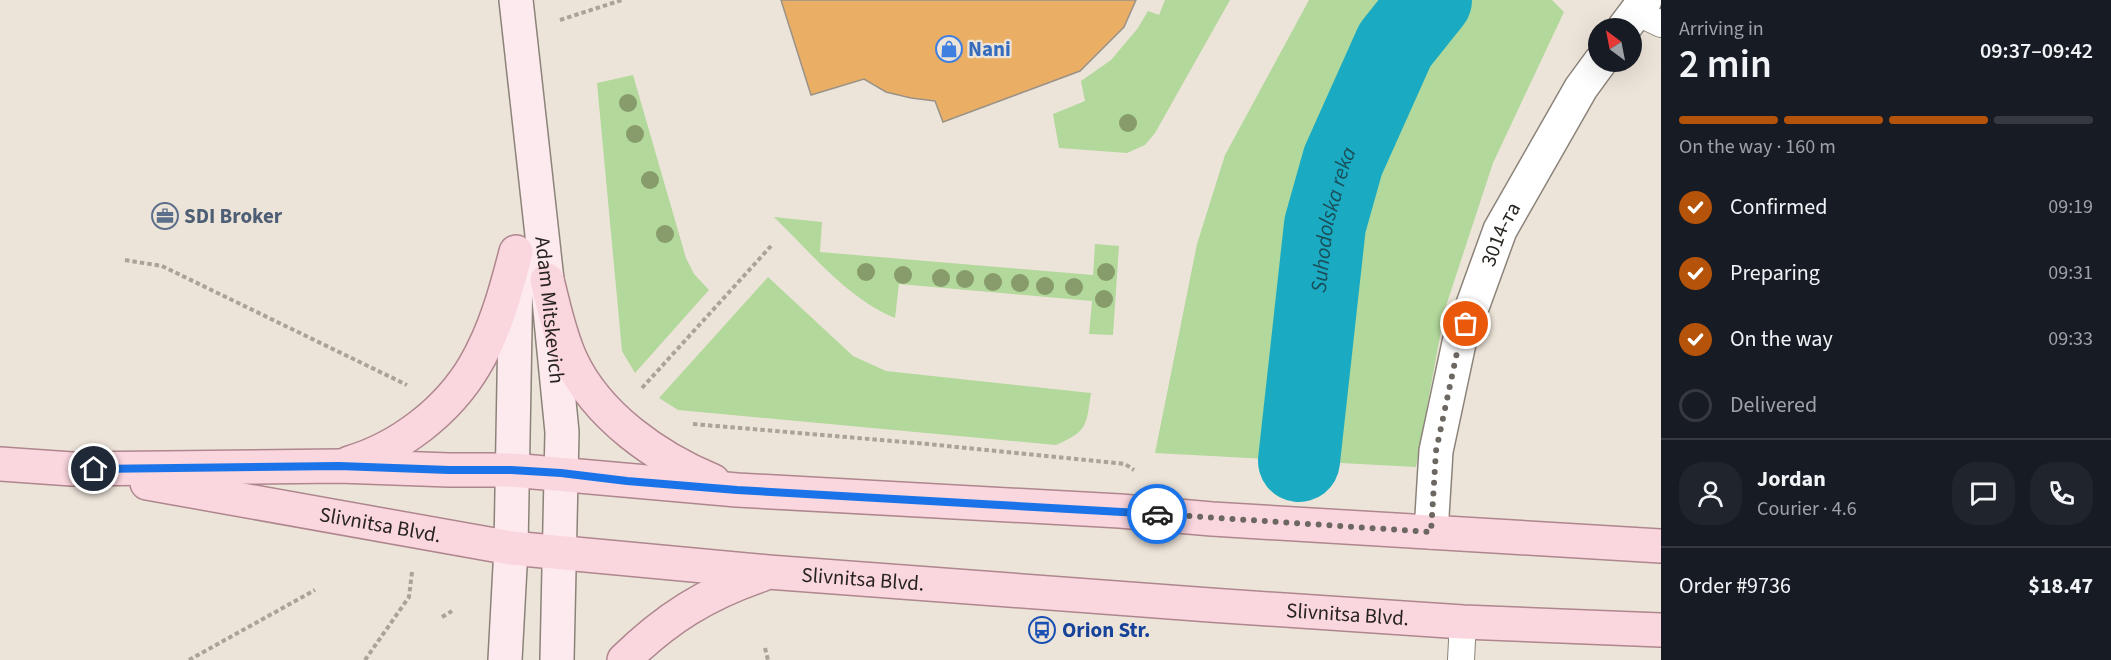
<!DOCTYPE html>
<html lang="en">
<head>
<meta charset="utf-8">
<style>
  :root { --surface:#171b24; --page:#20242c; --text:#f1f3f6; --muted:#9ea1a6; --line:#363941; --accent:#b45309 }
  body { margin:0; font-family:"Source Sans 3",sans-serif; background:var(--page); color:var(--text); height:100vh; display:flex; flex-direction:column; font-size:22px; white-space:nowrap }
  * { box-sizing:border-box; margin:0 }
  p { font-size:20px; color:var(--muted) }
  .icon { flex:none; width:33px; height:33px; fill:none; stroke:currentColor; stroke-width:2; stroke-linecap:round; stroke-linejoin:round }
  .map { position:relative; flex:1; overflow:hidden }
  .details { display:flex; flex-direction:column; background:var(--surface); width:450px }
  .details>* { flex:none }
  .needle { width:39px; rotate:328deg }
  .tools { position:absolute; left:1588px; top:18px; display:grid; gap:12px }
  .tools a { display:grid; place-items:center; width:54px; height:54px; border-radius:50%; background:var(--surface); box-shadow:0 6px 24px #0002; font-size:30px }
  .pin { position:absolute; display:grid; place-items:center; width:51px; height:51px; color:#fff; margin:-26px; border:3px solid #fff; border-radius:50%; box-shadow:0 2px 6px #0007 }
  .courier { position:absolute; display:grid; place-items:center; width:60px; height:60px; margin:-30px; border:4px solid #1a73e8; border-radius:50%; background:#fff; color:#222; box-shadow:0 2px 8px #0007 }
  .head em { font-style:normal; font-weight:600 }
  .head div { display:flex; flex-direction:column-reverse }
  .head { display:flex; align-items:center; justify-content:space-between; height:102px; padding:0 18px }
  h1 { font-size:39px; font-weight:600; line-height:45px }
  .bar { display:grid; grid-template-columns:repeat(4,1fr); gap:9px 6px; align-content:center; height:72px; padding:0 18px }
  .bar i { height:8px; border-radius:4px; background:var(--line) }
  .bar .on { background:var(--accent) }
  .bar p { grid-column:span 4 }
  .line { display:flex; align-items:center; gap:15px; padding:0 18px; border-top:2px solid var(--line) }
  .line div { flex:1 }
  .round { display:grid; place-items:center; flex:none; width:63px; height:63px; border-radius:24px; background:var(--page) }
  ol { padding:0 18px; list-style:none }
  li { display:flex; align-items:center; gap:18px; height:66px }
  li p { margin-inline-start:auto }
  li .icon { padding:6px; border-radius:50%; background:var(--accent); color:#fff; stroke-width:4 }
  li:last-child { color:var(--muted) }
  li i { width:33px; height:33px; border:3px solid var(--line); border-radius:50% }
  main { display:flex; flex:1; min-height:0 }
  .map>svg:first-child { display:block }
</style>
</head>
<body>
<main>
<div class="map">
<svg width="1661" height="660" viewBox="0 0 1661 660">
  <rect width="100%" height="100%" fill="#ede4d9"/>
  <g fill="#b2d89b">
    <path d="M1165,0h65l-75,133 -10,12 -18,8 -68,-5 -6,-34 32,-13 -4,-20 30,-21 27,-32 10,-17 11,4z"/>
    <path d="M1309,0h243l12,12 -71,151 -48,146 -29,158 -261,-14 42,-209 28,-89z"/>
    <path d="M633,75l53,183 8,16 15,16 -74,83 -13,-22 -25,-268z"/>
    <path d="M774,217l48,5 -2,30 273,23 2,-31 24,2 -6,89 -24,-1 3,-33 -193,-17 -4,34c-46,-18 -86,-67 -121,-101z"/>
    <path d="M768,277l85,79 33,15 205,22c-5,33 -3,38 -35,52l-378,-35 -19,-12z"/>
  </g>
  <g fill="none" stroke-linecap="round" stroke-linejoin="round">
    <path stroke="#1aabc3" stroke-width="82" id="s1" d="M1299,461l26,-236 18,-64 52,-116 36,-45"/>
  </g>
  <path fill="#eaaf64" stroke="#9b9288" stroke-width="1.5" d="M781,0h355l-12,27 -44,44 -137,51 -8,-21 -24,-3 -25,-6 -22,-13 -53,16z"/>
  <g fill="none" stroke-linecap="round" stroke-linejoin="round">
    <defs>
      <g id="lane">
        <path d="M1636,12l25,12"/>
        <path d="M1461,660l2,-38"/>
      </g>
      <g id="street">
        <path d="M1624,28l21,-28"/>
        <path id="s2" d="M1431,532l5,-81 23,-108 41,-113 81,-142 19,-26"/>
      </g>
      <g id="secondary">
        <path id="s3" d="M516,0l31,280 15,152 -5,228"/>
        <path d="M505,660l6,-112 5,-277"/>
      </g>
      <g id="primary">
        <path d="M547,280c7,27 12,54 24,80 26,56 86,98 142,121"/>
        <path d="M349,463c51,-15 99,-52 126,-98 20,-34 31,-74 41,-113"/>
        <path d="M0,464l72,5 267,-3 110,4h62l226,20 383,21 92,8 449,27"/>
        <path id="s4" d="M147,483l364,65 257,24 442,33 253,17 198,8"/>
        <path d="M624,660c42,-41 81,-66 137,-85"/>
      </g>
    </defs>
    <use href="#lane" stroke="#8b8379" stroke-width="28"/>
    <use href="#street" stroke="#8b8379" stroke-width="36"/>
    <use href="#secondary" stroke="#8b8379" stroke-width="36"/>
    <use href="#primary" stroke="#ae868d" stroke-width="36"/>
    <g stroke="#aaa39a" stroke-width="4" stroke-dasharray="4.5 3" stroke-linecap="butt">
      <path d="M560,20l62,-20"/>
      <path d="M125,260l37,6 245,119"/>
      <path d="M642,388l129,-142"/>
      <path d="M693,424l235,20 197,20 9,6"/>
      <path d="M442,617l10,-6"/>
      <path d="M765,648l3,12"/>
      <path d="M189,660l126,-70"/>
      <path d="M365,660l44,-63 3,-25"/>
    </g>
    <use href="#lane" stroke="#fff" stroke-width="26"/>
    <use href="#street" stroke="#fff" stroke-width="33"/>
    <use href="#secondary" stroke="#fdeaee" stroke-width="33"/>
    <use href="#primary" stroke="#fad6de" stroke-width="33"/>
  </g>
  <g fill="#889b6b">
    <circle cx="628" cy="103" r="9"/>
    <circle cx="1128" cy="123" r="9"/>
    <circle cx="635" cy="134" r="9"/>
    <circle cx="650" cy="180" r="9"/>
    <circle cx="665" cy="234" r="9"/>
    <circle cx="866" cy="272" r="9"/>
    <circle cx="1106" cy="272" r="9"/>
    <circle cx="903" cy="275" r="9"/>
    <circle cx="941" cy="278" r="9"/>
    <circle cx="965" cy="279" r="9"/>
    <circle cx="993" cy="282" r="9"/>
    <circle cx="1020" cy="283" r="9"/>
    <circle cx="1045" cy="286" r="9"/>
    <circle cx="1074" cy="287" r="9"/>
    <circle cx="1104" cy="299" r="9"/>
  </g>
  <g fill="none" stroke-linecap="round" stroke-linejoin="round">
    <path stroke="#6c6761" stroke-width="6" stroke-dasharray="0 10.8" d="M1157,514l274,18 5,-81 23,-108 7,-19"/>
    <path stroke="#1a73e8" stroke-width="8" d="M94,469l245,-3 110,4h62l50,3 66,8 110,9 420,24"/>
  </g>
  <defs>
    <symbol id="shop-ring" viewBox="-11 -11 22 22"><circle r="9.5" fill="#ede4d9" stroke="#3f7fe0" stroke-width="1.5"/><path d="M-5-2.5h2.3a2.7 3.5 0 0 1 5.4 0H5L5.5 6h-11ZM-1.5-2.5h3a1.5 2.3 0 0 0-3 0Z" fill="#3f7fe0"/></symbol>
    <symbol id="office-ring" viewBox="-11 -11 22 22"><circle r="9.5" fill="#ede4d9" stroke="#5c6f8a" stroke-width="1.5"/><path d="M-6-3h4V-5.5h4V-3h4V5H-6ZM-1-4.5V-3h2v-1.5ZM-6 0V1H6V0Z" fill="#5c6f8a"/></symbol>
    <symbol id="bus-ring" viewBox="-11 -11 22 22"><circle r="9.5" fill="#ede4d9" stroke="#1a4fb4" stroke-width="1.5"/><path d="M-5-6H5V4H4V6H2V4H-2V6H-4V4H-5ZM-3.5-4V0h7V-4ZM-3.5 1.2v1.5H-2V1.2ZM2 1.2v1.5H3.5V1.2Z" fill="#1a4fb4"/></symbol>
  </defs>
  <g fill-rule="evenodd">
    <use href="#shop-ring" x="934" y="34" width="30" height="30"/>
    <use href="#office-ring" x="150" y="201" width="30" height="30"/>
    <use href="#bus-ring" x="1027" y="615" width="30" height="30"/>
  </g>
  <g text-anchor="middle" stroke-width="4.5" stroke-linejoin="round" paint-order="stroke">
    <g font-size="21" font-weight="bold" fill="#366cbe" stroke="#ede4d9" text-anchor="start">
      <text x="968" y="56">Nani</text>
    </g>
    <g font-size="21" font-weight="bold" fill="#4e5e75" stroke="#ede4d9" text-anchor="start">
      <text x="184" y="223">SDI Broker</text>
    </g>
    <g font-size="21" fill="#272420" stroke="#ede4d9">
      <text dy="7" stroke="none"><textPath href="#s2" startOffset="308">3014-та</textPath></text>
      <text dy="7" stroke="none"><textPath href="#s3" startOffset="312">Adam Mitskevich</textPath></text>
      <text dy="7" stroke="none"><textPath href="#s4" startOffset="237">Slivnitsa Blvd.</textPath></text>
      <text dy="7" stroke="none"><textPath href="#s4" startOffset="723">Slivnitsa Blvd.</textPath></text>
      <text dy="7" stroke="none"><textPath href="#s4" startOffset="1209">Slivnitsa Blvd.</textPath></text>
    </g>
    <g font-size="21" font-weight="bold" fill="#164399" stroke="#ede4d9" text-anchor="start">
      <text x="1062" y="637">Orion Str.</text>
    </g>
    <g font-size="22" font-style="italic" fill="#1a4f5a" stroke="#ede4d9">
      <text dy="8" stroke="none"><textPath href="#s1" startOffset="244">Suhodolska reka</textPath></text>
    </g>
  </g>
</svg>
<div class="tools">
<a><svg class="needle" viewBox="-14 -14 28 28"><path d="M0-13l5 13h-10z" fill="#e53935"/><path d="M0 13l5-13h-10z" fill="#9ea1a6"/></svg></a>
</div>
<div class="pin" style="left:1466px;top:324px;background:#ea580c"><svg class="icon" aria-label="bag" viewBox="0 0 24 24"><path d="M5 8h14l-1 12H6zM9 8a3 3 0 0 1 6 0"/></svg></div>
<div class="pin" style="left:94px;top:469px;background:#1f2937"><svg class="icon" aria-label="home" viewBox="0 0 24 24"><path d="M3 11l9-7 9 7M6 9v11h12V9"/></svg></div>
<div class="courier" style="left:1157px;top:514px"><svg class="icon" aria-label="car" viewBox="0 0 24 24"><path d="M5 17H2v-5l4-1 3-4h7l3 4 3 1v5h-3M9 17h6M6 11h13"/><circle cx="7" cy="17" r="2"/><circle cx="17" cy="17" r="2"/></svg></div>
</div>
<section class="details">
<div class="head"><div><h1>2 min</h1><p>Arriving in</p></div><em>09:37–09:42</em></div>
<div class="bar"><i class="on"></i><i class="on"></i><i class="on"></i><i></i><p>On the way · 160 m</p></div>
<ol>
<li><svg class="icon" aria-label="check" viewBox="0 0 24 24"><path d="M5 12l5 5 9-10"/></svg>Confirmed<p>09:19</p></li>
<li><svg class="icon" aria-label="check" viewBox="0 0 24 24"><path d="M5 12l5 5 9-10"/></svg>Preparing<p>09:31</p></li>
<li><svg class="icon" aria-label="check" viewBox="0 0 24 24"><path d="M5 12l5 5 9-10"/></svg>On the way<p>09:33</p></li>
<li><i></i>Delivered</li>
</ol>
<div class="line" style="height:108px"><a class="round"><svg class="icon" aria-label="person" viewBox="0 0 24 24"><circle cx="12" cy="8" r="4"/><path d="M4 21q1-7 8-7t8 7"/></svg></a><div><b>Jordan</b><p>Courier · 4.6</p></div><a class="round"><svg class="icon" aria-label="chat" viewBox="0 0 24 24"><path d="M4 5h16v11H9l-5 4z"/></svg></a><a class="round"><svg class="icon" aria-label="phone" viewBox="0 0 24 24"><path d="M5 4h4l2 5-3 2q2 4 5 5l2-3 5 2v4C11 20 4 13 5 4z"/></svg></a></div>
<div class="line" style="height:78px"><div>Order #9736</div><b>$18.47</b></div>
</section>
</main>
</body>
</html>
